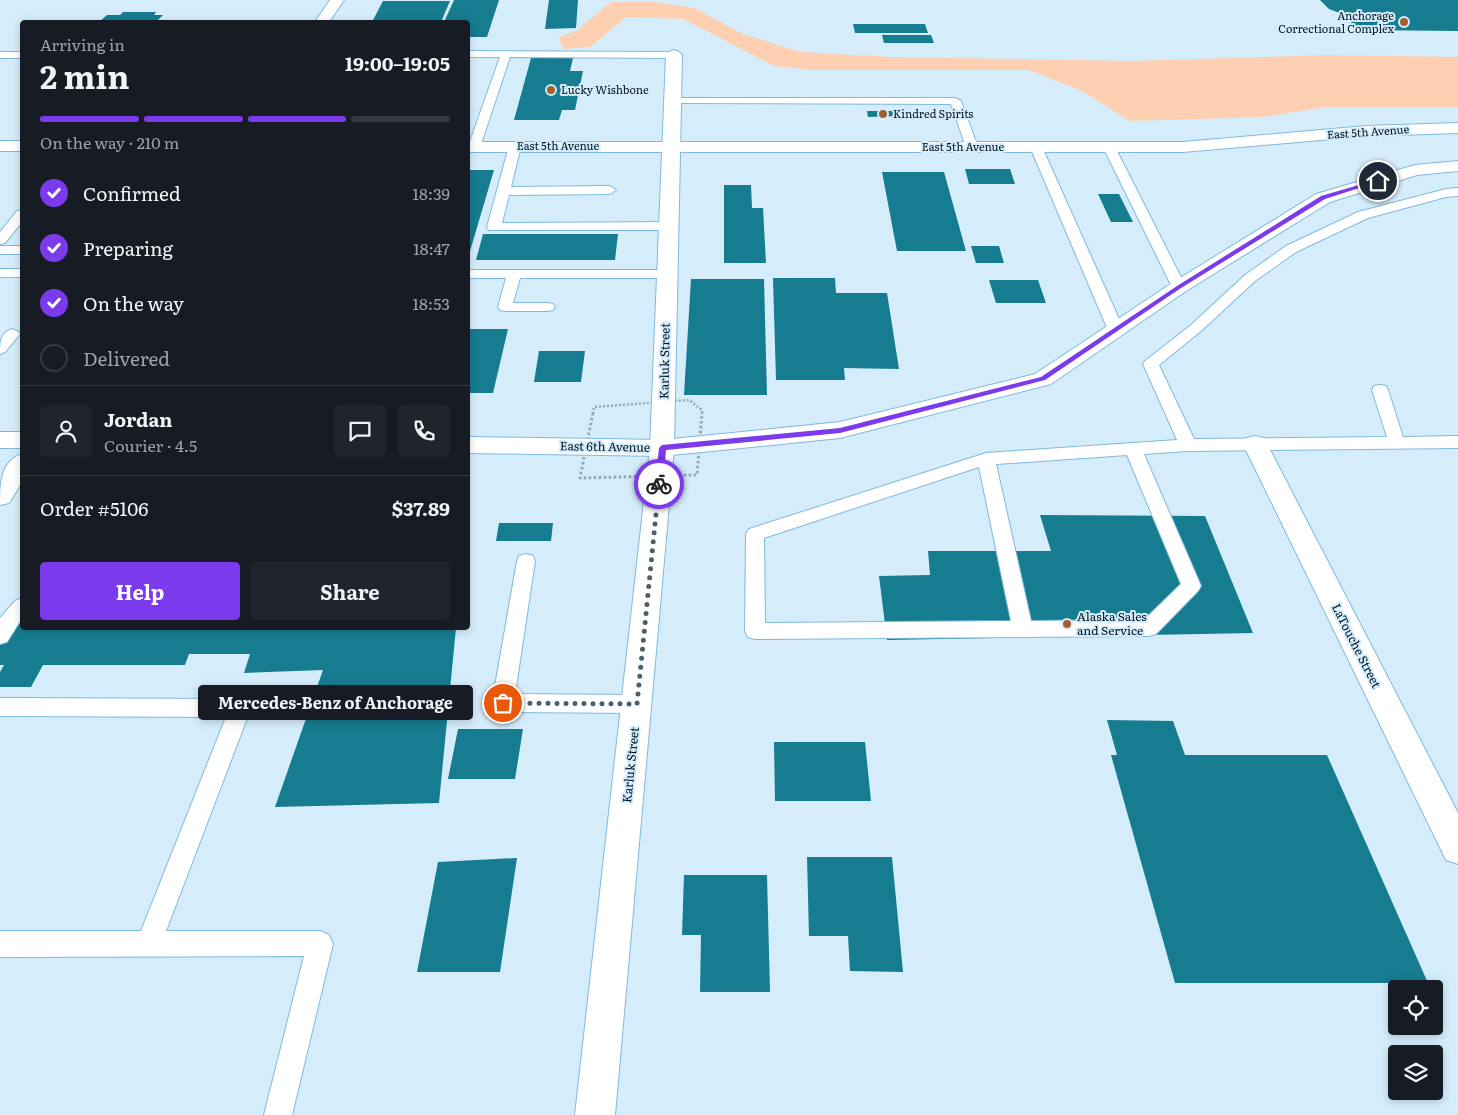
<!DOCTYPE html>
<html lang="en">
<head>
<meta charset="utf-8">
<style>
  :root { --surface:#171b24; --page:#20242c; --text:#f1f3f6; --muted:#9ea1a6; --line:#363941; --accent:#7c3aed }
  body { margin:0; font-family:Literata,serif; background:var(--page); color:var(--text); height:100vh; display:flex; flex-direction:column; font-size:19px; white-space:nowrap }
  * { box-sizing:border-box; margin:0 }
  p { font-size:16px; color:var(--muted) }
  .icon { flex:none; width:28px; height:28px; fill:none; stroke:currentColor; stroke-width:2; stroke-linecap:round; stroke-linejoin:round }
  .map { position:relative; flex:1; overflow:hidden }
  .drawer { position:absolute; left:20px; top:20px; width:450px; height:610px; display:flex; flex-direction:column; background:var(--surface); border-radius:5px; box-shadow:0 2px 8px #0003 }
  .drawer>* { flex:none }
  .controls { position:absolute; left:1388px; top:980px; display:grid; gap:10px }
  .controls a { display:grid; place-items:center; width:55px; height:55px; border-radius:5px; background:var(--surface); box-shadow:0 2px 8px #0003; font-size:25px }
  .pin { position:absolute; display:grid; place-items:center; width:42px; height:42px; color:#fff; margin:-21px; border:2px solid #fff; border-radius:50%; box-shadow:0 1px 5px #0007 }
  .courier { position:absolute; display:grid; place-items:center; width:50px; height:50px; margin:-25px; border:4px solid #7c3aed; border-radius:50%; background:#fff; color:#222; box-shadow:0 1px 6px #0007 }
  .bubble { position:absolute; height:35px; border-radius:5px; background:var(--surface); box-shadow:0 2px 8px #0003; font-size:16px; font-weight:700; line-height:35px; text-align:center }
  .headline em { font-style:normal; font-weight:700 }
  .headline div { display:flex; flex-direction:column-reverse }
  .headline { display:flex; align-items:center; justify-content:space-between; height:85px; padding:0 20px }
  h1 { font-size:32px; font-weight:700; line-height:38px }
  .bar { display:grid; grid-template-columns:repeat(4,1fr); gap:8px 5px; align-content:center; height:60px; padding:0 20px }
  .bar i { height:6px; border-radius:4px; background:var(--line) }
  .bar .current { background:var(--accent) }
  .bar p { grid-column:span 4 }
  .line { display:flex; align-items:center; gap:12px; padding:0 20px; border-top:1px solid var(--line) }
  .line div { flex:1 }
  .round { display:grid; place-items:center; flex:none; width:52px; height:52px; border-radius:5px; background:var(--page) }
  ol { padding:0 20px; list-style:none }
  li { display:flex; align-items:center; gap:15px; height:55px }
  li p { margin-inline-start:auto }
  li .icon { padding:5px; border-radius:50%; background:var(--accent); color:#fff; stroke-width:4 }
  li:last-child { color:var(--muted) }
  li i { width:28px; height:28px; border:2px solid var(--line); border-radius:50% }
  .action { display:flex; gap:10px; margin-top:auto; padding:10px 20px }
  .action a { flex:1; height:58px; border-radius:5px; background:var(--accent); color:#fff; font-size:20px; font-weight:700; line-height:58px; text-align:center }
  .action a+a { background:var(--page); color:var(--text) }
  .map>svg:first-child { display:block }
</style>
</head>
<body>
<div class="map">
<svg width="1458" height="1115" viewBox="0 0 1458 1115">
  <rect width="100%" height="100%" fill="#d5edfb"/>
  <path fill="#fed0b1" d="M611,2h45l39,6 48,26 58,18 89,5 242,4 193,-6 133,2v50h-131l-64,10 -133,4 -48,-30 -53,-21h-217l-38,-4 -91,-47 -57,-2 -36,30 -27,2 -4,-12 17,-6z"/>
  <g fill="#167c90">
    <path d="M454,0h45l-12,37h-19v-15h-24z"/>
    <path d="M549,0h29l-2,28 -31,1z"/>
    <path d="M1320,0h138v31l-99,-1 -17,-16 -13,-5z"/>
    <path d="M383,1h67l-9,21h-69z"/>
    <path d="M123,12h33l-2,3h9l-7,7h-57l8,-7h13z"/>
    <path d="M853,24h72l3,9h-73z"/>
    <path d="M882,35h49l3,8h-50z"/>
    <path d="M531,58h42l-3,13h13l-8,39h-13l-3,10h-45z"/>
    <path d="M867,111h30l1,5 -30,1z"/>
    <path d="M965,169h45l5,15h-46z"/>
    <path d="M468,170h26l-26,88z"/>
    <path d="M882,172h62l22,79h-69z"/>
    <path d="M724,185h27l1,23h11l3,55h-42z"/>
    <path d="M1098,194h21l14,28h-22z"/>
    <path d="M483,234h135l-3,26h-139z"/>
    <path d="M971,246h28l5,17h-28z"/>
    <path d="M773,278h62l1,15h51l12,76 -55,-1 1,12h-69z"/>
    <path d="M691,279h73l3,116h-83z"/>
    <path d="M989,280h49l8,23h-50z"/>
    <path d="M468,329h40l-15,64h-25z"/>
    <path d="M539,351h46l-4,31h-47z"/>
    <path d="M1040,515l165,1 48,117 -366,7 -8,-64 51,-1 -2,-24h123z"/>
    <path d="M499,523h54l-2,18h-55z"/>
    <path d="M22,615v13h434l-17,175 -164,4 48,-137 -79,3 6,-19h-61l-4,11h-142l-12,22h-31v-15l4,-7h-4v-23l4,-8z"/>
    <path d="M1107,720l66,1 12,34h142l101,228h-253l-64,-228h6z"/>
    <path d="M458,729h65l-8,50h-67z"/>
    <path d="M774,742h91l6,59h-96z"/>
    <path d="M807,857h85l11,115 -53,-1 -2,-35h-39z"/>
    <path d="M517,858l-17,114h-83l21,-110z"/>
    <path d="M684,875h83l3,117h-70l1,-57h-19z"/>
  </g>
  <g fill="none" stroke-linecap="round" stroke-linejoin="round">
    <defs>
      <g id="lane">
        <path d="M468,51l206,1 5,3 -5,3 -164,-1 -30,90 -6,4 -6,-4 32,-90h-32z"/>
        <rect x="0" y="52" width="22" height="6"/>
        <path d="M672,98h283l6,3 17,46 -6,4 -6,-4 -15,-43 -283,-1 -2,-2 2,-2z"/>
        <path d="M515,142l6,4 -10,41 99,-1 6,4 -6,4 -101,1 -7,28 166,-1 7,4 -7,4h-179l-2,-3 22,-81z"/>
        <path d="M1036,143l6,4 82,183 -3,3h-10l-3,-3 -78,-183z"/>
        <path d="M1109,143l6,4 71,140 -2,3h-10l-2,-3 -69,-140z"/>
        <path d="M1458,188v8l-12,1 -78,21 -72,34 -41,29 -54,50 -42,34 35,74 193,-2 -15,-47 2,-4 6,-1 6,1 2,4 15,47 55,-1v12l-270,3 -44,3 57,132 -3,5 -42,43 -7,2 -394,3 -7,-2 -3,-6 1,-97 3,-5 237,-76 191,-13 -34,-76 2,-3 46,-36 54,-50 41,-29 72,-34 88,-23zM1127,455l54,129 -37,36 -113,1 -35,-157zM979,467l32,154 -246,2 -1,-85z"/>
        <path d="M22,210v12l-17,21 -5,1v-12l17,-21z"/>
        <rect x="0" y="246" width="22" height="8"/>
        <rect x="0" y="269" width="22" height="8"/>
        <path d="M468,270h199l5,1 2,3 -2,3 -5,1h-147l-7,25h35l5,1 2,3 -2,3 -5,1h-43l-5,-1 -2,-3 8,-29h-38z"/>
        <path d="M12,329l5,2 3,3 -15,18 -5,2c0,-11 0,-21 12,-25z"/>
        <path d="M526,554l7,2 2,5 -20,133 122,1 7,3 4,6 -4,6 -7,3 -134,-1 -7,-3 -4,-6 25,-142 2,-5z"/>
        <path d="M22,598v20l-15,24 -7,2v-26l15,-17z"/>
        <path d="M0,698l240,1 7,3 4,6 -85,223h154l9,4 4,9 -41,171h-28l40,-159 -304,1v-26h141l85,-214 -226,-1z"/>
      </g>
      <g id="street">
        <path d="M330,0h14l-15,22h-14z"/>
        <path d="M674,50l5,2 3,3 -8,393 -59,667h-40l75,-667 16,-393 3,-3z"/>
        <path d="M1255,436l9,2 3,6 191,369v51l-12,-4 -203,-416 3,-6z"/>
        <path d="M22,454v28l-13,21 -9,2c0,-20 0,-44 22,-51z"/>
      </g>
      <g id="highway">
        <path d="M1458,123v10l-92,3 -183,16h-715v-10h715l183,-16z"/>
        <rect x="0" y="141" width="22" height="10"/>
        <path d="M1458,161v10l-41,4 -87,27 -144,89 -135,93 -211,54 -178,18 -194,-3v-16l194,3 178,-18 195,-48 137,-91 144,-89 99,-29z"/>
        <rect x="0" y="432" width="22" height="16"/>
      </g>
    </defs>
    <use href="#lane" stroke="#7ebadd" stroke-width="2"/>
    <use href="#street" stroke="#7ebadd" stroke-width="2"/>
    <use href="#highway" stroke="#7ebadd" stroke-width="2"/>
    <path stroke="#92a9b6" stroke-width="2.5" stroke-dasharray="2 2" stroke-linecap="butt" d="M593,414l1,-7 95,-7 13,10v4"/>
    <path stroke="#92a9b6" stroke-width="3" stroke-dasharray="2.5 2.5" stroke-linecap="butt" d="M593,413l-13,65 117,-3 5,-62"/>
    <use href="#lane" fill="#fff" fill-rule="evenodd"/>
    <use href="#street" fill="#fff" fill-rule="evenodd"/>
    <use href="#highway" fill="#fff" fill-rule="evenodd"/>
  </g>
  <path fill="#7c3aed" d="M1376,180l5,1 -56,18 -144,89 -136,92 -205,53 -174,17 -3,34 -4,3 -4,-3 4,-36 3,-3 178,-17 201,-51 136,-91 144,-90z"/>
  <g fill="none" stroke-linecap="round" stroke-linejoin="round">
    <path stroke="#4b5f6d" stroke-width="5" stroke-dasharray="0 9" d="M503,703l134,1 22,-220"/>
  </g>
  <g fill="#a25f2d" stroke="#d5edfb" stroke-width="2">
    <circle cx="1404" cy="22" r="5"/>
    <circle cx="551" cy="90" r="5"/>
    <circle cx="883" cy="114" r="5"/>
    <circle cx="1067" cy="624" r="5"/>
  </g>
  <g text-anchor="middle" stroke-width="4" stroke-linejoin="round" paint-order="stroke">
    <g font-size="11" fill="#001320" stroke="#d5edfb" text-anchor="start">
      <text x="1394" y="20" text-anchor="end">Anchorage<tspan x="1394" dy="13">Correctional Complex</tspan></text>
      <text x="561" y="94">Lucky Wishbone</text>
      <text x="893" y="118">Kindred Spirits</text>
    </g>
    <g font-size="11" fill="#001320" stroke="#d5edfb">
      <text transform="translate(1368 132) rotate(-4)" y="4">East 5th Avenue</text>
      <text x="558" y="150">East 5th Avenue</text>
      <text x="963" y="151">East 5th Avenue</text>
    </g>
    <g font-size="12" fill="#001320" stroke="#d5edfb">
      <text transform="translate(665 361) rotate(-89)" y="4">Karluk Street</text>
      <text transform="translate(605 447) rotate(1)" y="4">East 6th Avenue</text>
      <text transform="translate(1356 646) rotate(63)" y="4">LaTouche Street</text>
      <text transform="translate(631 765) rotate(-84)" y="4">Karluk Street</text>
    </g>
    <g font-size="12" fill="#001320" stroke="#d5edfb" text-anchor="start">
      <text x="1077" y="621">Alaska Sales<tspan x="1077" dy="14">and Service</tspan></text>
    </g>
  </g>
</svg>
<div class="controls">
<a><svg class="icon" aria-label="locate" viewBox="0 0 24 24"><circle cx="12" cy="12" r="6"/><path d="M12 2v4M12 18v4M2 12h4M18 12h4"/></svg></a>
<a><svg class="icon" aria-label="layers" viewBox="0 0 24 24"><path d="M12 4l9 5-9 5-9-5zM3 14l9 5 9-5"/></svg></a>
</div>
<div class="pin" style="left:503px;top:703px;background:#ea580c"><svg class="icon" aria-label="bag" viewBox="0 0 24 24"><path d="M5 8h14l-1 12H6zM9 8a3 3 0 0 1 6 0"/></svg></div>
<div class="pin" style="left:1378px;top:181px;background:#1f2937"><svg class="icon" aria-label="home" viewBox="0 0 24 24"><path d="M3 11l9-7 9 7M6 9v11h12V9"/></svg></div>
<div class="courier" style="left:659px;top:484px"><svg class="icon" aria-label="bike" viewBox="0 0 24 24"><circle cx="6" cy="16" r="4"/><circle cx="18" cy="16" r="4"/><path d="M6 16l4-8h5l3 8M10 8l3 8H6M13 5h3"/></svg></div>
<div class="bubble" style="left:198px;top:685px;width:275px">Mercedes-Benz of Anchorage</div>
<section class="drawer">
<div class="headline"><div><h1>2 min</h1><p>Arriving in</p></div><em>19:00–19:05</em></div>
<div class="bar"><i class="current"></i><i class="current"></i><i class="current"></i><i></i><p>On the way · 210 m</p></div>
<ol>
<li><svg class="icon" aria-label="check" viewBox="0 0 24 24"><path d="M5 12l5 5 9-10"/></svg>Confirmed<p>18:39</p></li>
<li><svg class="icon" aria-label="check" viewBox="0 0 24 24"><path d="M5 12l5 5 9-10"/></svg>Preparing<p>18:47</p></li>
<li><svg class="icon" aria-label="check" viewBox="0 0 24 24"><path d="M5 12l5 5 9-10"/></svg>On the way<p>18:53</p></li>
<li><i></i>Delivered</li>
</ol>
<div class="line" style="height:90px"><a class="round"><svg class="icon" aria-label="person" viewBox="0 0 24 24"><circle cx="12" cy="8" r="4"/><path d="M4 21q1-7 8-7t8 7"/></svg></a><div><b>Jordan</b><p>Courier · 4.5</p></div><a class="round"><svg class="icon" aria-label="chat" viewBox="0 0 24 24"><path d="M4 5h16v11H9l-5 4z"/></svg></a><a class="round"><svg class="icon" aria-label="phone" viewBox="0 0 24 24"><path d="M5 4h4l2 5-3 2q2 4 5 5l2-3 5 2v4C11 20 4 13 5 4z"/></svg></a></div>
<div class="line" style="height:65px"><div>Order #5106</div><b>$37.89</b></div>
<div class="action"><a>Help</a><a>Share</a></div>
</section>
</div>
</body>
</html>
